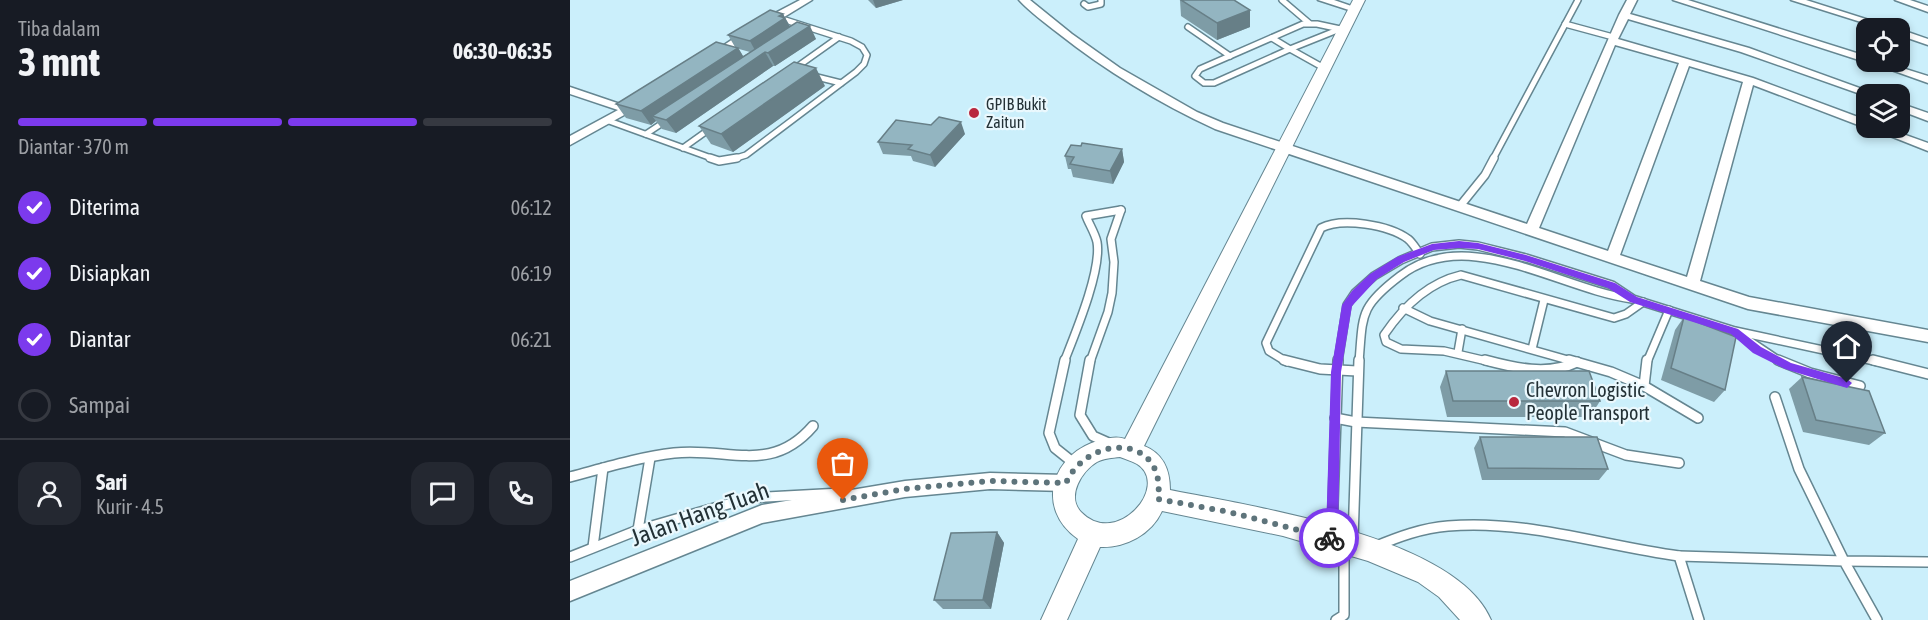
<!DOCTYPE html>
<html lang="id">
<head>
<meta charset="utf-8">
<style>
  :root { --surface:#171b24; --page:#242831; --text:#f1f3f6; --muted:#9ea1a6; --line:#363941; --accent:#7c3aed }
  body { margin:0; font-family:"Asap Condensed",sans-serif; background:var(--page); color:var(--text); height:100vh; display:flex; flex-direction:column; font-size:22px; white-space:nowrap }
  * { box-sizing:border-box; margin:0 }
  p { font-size:20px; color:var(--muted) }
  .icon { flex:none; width:33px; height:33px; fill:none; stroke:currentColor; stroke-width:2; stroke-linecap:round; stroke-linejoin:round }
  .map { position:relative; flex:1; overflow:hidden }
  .side { display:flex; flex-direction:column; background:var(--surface); width:570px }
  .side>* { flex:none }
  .fabs { position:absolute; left:1286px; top:18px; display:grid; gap:12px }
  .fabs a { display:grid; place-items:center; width:54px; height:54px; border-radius:12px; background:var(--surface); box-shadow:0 3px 9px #0003; font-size:30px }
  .pin { position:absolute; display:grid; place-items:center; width:51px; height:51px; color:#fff; margin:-62px -26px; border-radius:50% 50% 50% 0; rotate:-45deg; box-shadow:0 0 6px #0007 }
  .pin .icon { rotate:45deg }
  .courier { position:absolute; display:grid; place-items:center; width:60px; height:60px; margin:-30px; border:4px solid #7c3aed; border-radius:50%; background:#fff; color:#222; box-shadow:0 2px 8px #0007 }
  .head em { font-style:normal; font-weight:700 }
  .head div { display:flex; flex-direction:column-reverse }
  .head { display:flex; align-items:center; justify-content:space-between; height:102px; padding:0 18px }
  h1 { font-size:39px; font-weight:700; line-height:45px }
  .bar { display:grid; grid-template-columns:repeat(4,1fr); gap:9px 6px; align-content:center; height:72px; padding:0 18px }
  .bar i { height:8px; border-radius:4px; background:var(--line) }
  .bar .selected { background:var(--accent) }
  .bar p { grid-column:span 4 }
  .line { display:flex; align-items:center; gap:15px; padding:0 18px; border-top:2px solid var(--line) }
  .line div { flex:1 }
  .round { display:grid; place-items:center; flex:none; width:63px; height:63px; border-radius:18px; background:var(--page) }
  ol { padding:0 18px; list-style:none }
  li { display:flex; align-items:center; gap:18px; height:66px }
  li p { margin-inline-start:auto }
  li .icon { padding:6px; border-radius:50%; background:var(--accent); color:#fff; stroke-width:4 }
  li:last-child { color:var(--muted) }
  li i { width:33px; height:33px; border:3px solid var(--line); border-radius:50% }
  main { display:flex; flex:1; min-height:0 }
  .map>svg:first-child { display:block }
</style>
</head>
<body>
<main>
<section class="side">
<div class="head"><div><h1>3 mnt</h1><p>Tiba dalam</p></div><em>06:30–06:35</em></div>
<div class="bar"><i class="selected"></i><i class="selected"></i><i class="selected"></i><i></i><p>Diantar · 370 m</p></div>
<ol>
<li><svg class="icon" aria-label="check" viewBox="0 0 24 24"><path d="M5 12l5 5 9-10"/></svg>Diterima<p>06:12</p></li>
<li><svg class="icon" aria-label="check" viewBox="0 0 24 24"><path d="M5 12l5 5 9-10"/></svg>Disiapkan<p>06:19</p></li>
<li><svg class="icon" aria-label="check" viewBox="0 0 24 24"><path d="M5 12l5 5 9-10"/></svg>Diantar<p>06:21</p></li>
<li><i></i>Sampai</li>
</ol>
<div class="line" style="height:108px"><a class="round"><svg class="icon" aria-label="person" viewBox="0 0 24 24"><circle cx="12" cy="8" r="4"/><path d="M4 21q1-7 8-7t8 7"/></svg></a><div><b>Sari</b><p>Kurir · 4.5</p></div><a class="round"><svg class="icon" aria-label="chat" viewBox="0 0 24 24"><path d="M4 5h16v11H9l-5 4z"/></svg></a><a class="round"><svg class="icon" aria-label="phone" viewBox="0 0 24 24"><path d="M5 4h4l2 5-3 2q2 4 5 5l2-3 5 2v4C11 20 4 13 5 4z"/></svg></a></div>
</section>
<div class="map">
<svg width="1358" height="620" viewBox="0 0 1358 620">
  <rect width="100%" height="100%" fill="#cbeffb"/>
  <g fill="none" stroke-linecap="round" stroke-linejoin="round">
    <defs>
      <g id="lane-far2">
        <path d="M712,0l27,23"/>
        <path d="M514,4l4,3 13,-3v-4"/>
        <path d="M995,24l48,13"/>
        <path d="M618,27l42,29"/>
        <path d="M702,38l18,11 50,-20"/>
        <path d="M754,68l-34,-19 -76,34h-10l-9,-7 5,-7 103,-45h14l28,6"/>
        <path d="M224,69l45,-32"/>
        <path d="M243,76l28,7"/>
        <path d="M39,121l105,38"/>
        <path d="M76,134l21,-14"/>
        <path d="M113,148l28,-20"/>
        <path d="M163,159l13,-4 110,-83 8,-8 3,-9 -5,-8 -11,-6 -72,-23"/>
        <path d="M923,159l85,-159"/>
      </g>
      <g id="lane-far1">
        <path d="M140,158l9,3 18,-3"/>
        <path d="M890,206l25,-31 9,-17"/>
        <path d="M833,308l27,13 145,41"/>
        <path d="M1166,332l45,30"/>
        <path d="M962,349l12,-49"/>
        <path d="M888,352l4,-23"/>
        <path d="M494,362c11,-28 38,-92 33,-120 -2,-9 -8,-18 -11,-26l35,-6"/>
        <path d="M520,362l18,-50 4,-19 2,-31 -3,-23 10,-29"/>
        <path d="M717,362l-18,-11 -3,-8 55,-115c21,-11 68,-3 87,11 5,4 8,10 12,15"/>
        <path d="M768,362l9,-57 8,-12 19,-17 27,-16 31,-13 27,-3 19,2 48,12 86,27 21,14 102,32 144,31"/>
        <path d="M789,362c4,-47 0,-55 41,-86 67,-52 159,13 232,23"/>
        <path d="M921,362l-47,-11 -43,-2 -15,-7 -2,-7c19,-28 43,-52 77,-60l153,43 12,-4 17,-12"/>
        <path d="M1077,362l22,-52"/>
      </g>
      <g id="lane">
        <path d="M495,360l-16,73 6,15 20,16"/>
        <path d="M520,360l-10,55 13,21 18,8"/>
        <path d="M714,360l36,9 37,2"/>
        <path d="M915,360c30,8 63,16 92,2"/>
        <path d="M999,360l42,12 33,14 54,32"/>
        <path d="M1208,360l32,13 50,13"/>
        <path d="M1303,360l55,14"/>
        <path d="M1074,386l3,-26"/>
        <path d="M1205,397l24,72 45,92 84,1"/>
        <path d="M765,418l21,4 209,10 61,23 53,8"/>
        <path d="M0,477c34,-9 69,-20 104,-24 55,-6 97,22 139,-27"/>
        <path d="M68,530l12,-72"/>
        <path d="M762,534l6,-174"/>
        <path d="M783,539l6,-179"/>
        <path d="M23,547l10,-79"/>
        <path d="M804,547c24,-10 48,-19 74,-21 77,-7 155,20 231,30"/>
        <path d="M0,557l68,-27 111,-32 92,-5"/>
        <path d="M766,620l8,-5v-70"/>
        <path d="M1129,620l-20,-64 165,5 33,59"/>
      </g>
      <g id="street">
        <path d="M230,0h12l-97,59h-8l-1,-2 54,-36z"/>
        <path d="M449,0h11l42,34 48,34 77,44 26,11 304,101 92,-209 8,-15h10l-7,14 119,34 127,46h-10v2l-125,-44 -113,-33 -10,20 135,39 113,42v8l-113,-43 -53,196 49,16 179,33v12l-180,-33 -533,-180c-56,-26 -109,-58 -157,-96 -13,-10 -28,-21 -39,-33zM1045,45l64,18 -71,188 -69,-23zM1119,66l54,16 -56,195 -67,-22z"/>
        <path d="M748,0h16l26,9 -5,3z"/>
        <path d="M1103,0h15l178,56v6h3l-7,-1z"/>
        <path d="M1221,0h15l88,28h-14z"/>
        <path d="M1325,0h15l18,6v6z"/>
        <path d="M1329,29l29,10v6l-29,-10z"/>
        <path d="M1299,62h14l45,14v7z"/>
        <path d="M0,87l56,19 12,-5 6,3 -74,41v-9l48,-26 -48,-16z"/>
        <path d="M1329,103l29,10v8l-29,-11z"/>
        <path d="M1300,128h16l42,15v8z"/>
        <path d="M420,473l76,2 6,2 3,6 -3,6 -6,2 -76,-2 -85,8 -143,26 -192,78v-20l192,-76 143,-24z"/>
      </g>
      <path id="secondary" d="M783,0h12l-221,446c20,8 26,24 26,44 81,16 287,47 321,130h-31l-21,-23 -21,-15 -50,-21 -85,-25 -121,-25c-11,24 -37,37 -62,36l-33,73h-26l37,-81c-44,-31 -26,-87 23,-99 8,-2 16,-4 24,-1zM550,457c5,2 12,4 17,7 34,21 -20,85 -56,48 -15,-16 1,-41 16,-50 7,-4 15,-4 23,-5z"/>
    </defs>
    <use href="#lane-far2" stroke="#658691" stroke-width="8"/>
    <use href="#lane-far1" stroke="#658691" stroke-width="10"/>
    <use href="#lane" stroke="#658691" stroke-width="12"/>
    <use href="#street" stroke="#658691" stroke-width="3"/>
    <use href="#secondary" stroke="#658691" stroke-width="2"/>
    <use href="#lane-far2" stroke="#fff" stroke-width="5"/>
    <use href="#lane-far1" stroke="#fff" stroke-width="7"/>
    <use href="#lane" stroke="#fff" stroke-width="9"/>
    <use href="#street" fill="#fff" fill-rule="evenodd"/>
    <use href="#secondary" fill="#fff" fill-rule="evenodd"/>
  </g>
  <g fill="#7e9ca6" fill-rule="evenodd">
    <path d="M298,0h35l-27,8z"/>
    <path d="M610,0h54l16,27 -33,13 -36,-24z"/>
    <path d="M213,14l7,12 26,13 -41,27h-2l-97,67 -14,-4 -6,-8 -5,4 -25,-7 -10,-14 119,-57 -7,-12zM169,49l11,3 -7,4z"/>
    <path d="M255,86l-92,66 -22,-8 -12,-18z"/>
    <path d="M395,134l-30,33 -22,-6 -2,-5 -28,-2 -5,-12z"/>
    <path d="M552,149l2,13 -11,22 -40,-7 -2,-8h-3l-3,-13z"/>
    <path d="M1114,317l41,73 -11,12 -53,-22 14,-50z"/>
    <path d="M876,371l154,30 -10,16h-143l-7,-30z"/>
    <path d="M1232,377l83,56 -16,12 -66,-13 -14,-43z"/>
    <path d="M910,437l128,32 -9,11h-117l-8,-32z"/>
    <path d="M427,532l7,11 -13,66h-48l-9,-9z"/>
  </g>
  <g fill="#677f87">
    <path d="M303,0h30l-27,8z"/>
    <path d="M680,10v17l-33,13v-17z"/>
    <path d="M213,14l7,13 -33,27 -7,-13z"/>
    <path d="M240,26l6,13 -41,27 -7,-13z"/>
    <path d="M168,48l8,13 -94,55 4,5 -5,4 -10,-14z"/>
    <path d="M195,52l8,14 -97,67 -10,-13z"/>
    <path d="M246,68l9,18 -92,66 -12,-18z"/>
    <path d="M391,122l4,12 -30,33 -5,-12z"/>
    <path d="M552,149l2,13 -11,22 -3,-13z"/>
    <path d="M427,532l7,11 -13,66 -8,-9z"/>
  </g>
  <g fill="#93b5c1" stroke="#677f87" stroke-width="1.5">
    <path d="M611,0h53l16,10 -33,13z"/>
    <path d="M200,10l13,4 -4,2 6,2 -35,23 -22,-6z"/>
    <path d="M227,22l13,4 -42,27 -3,-1 -99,68 -14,-4z"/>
    <path d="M146,42l22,6 -97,63 -25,-7z"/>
    <path d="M224,62l22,6 -95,66 -22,-8z"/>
    <path d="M369,117l22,5 -31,33 -22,-6 4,-4 -34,-3 18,-22 35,5z"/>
    <path d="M512,143l40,6 -12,22 -40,-7 4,-7 -9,-1 6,-11 10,1z"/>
    <path d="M1114,317l52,20 -11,53 -54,-22z"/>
    <path d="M876,371h143l11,30h-147z"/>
    <path d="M1232,377l67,14 16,42 -69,-13z"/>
    <path d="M910,437h117l11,32 -120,-1z"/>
    <path d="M427,532l-14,68h-49l17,-67z"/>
  </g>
  <path fill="#7c3aed" d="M889,241l19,2 48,12 89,28 22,14 101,32 23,18 30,16 56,16 5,4 -5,5 -62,-19 -32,-16 -22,-19 -101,-32 -22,-14 -83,-27 -47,-12 -19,-1 -25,2 -30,12 -27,17 -25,27 -11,66 -3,166 -6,6 -7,-2 -2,-4 3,-5 5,-161 11,-67 10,-14 18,-17 27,-17 35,-13z"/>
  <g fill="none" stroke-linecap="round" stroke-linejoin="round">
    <path stroke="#5e747b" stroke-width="6" stroke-dasharray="0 10.8" d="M273,500l62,-11 85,-8 76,2c23,-50 101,-49 92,16l71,13 100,26"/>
  </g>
  <g fill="#b9283e" stroke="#eaf8fd" stroke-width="2">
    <circle cx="404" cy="113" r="6"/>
    <circle cx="944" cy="402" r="6"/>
  </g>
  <g text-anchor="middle" stroke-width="4.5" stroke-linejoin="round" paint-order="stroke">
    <g font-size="16" fill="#233136" stroke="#eaf8fd" text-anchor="start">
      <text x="416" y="110">GPIB Bukit<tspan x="416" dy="18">Zaitun</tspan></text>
    </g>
    <g font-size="20" fill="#233136" stroke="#eaf8fd" text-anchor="start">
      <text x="956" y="397">Chevron Logistic<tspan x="956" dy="23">People Transport</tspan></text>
    </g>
    <g font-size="24" fill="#233136" stroke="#eaf8fd">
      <text transform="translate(130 514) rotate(-20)" y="8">Jalan Hang Tuah</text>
    </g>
  </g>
</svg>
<div class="fabs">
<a><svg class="icon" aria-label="locate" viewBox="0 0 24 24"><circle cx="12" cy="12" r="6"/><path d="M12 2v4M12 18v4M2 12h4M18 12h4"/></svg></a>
<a><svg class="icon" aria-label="layers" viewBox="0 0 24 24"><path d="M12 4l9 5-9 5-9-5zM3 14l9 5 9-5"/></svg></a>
</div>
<div class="pin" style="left:273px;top:500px;background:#ea580c"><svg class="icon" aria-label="bag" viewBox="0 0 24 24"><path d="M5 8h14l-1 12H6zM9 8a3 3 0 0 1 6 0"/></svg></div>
<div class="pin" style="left:1277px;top:383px;background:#1f2937"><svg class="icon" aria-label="home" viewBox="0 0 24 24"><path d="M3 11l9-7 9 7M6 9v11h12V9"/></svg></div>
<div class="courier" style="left:759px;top:538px"><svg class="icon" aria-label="bike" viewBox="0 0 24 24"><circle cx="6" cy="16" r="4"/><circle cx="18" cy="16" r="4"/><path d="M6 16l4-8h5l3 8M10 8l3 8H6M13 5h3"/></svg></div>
</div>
</main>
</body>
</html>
